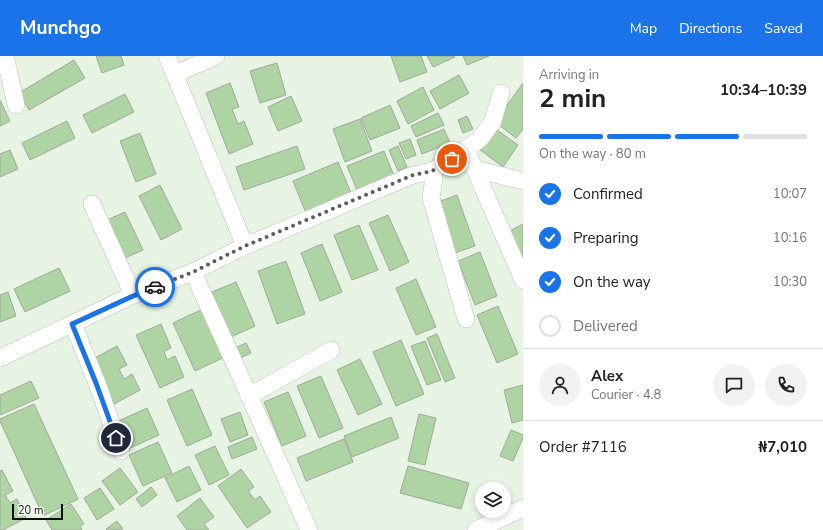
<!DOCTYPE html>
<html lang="en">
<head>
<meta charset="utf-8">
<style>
  :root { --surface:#fff; --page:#f2f2f2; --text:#202124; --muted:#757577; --line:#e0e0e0; --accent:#1a73e8 }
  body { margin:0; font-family:"Nunito Sans",sans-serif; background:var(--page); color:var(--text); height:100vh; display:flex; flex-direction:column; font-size:15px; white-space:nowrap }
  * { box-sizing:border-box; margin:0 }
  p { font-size:13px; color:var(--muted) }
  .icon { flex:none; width:22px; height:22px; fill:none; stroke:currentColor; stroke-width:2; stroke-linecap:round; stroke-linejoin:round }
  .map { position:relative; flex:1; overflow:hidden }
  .details { display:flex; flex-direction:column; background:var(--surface); width:300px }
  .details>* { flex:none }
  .buttons { position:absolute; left:475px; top:426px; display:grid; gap:8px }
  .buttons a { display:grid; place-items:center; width:36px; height:36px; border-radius:50%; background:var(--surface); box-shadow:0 2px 6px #0003; font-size:20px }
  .scale { position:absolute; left:12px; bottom:10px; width:51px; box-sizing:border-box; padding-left:4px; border:2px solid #0c100b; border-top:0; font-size:11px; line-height:14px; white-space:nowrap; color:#0c100b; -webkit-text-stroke:3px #f9fef8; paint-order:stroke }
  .pin { position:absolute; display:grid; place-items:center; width:34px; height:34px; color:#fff; margin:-17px; border:2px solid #fff; border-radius:50%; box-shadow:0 1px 4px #0007 }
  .courier { position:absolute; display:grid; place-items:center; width:40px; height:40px; margin:-20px; border:3px solid #1a73e8; border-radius:50%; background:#fff; color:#222; box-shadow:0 1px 5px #0007 }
  .headline em { font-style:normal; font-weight:700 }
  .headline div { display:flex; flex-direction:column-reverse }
  .headline { display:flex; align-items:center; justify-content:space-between; height:68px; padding:0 16px }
  h1 { font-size:26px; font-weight:700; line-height:30px }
  .bar { display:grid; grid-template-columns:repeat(4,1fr); gap:6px 4px; align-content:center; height:48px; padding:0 16px }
  .bar i { height:5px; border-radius:3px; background:var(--line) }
  .bar .selected { background:var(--accent) }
  .bar p { grid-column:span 4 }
  .line { display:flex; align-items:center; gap:10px; padding:0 16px; border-top:1px solid var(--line) }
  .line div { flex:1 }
  .round { display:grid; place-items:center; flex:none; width:42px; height:42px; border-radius:21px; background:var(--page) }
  ol { padding:0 16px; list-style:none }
  li { display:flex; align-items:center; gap:12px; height:44px }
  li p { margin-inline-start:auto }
  li .icon { padding:4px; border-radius:50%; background:var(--accent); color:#fff; stroke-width:4 }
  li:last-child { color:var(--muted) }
  li i { width:22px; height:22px; border:2px solid var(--line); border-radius:50% }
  header { display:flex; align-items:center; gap:24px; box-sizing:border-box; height:56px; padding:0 20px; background:var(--accent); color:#fff }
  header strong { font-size:19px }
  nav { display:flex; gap:22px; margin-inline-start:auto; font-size:14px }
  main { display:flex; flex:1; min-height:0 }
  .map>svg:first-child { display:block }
</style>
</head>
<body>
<header>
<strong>Munchgo</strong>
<nav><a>Map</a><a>Directions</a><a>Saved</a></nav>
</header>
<main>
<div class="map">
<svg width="523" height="474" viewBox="0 0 523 474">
  <rect width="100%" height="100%" fill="#e7f4e3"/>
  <g fill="#afd4a3" stroke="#9eaa9b">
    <path d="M96,0h25l3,9 -22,8z"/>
    <path d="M391,0h30l6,16 -27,10z"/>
    <path d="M427,0h27l1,1 -22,10z"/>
    <path d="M463,0h26l-22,9z"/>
    <path d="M74,4l11,18 -56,32 -10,-17z"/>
    <path d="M277,7l9,32 -26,8 -10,-32z"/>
    <path d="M459,19l10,18 -29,16 -10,-18z"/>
    <path d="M230,27l9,24 -7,2 6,15 6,-3 9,23 -24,10 -23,-61z"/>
    <path d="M523,27v46l-7,9 -21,-16z"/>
    <path d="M423,31l11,23 -26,14 -11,-23z"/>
    <path d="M125,38l9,18 -42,21 -9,-18z"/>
    <path d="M291,40l11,25 -24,10 -10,-24z"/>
    <path d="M0,44l10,21 -10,5z"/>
    <path d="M390,49l10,23 -30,12 -9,-22z"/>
    <path d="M438,57l6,12 -28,12 -5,-11z"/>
    <path d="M467,60l6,13 -10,4 -5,-13z"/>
    <path d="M360,63l12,32 -27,11 -12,-33z"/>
    <path d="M67,65l8,17 -45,22 -8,-17z"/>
    <path d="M494,72l24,17 -15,22 -24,-18z"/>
    <path d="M444,73l6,14 -28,11 -5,-14z"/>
    <path d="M140,77l16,41 -20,8 -16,-41z"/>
    <path d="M410,83l6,16 -10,4 -7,-16z"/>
    <path d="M297,90l8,23 -61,21 -8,-23z"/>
    <path d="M398,90l9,21 -9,4 -9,-21z"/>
    <path d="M10,94l8,19 -18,8v-23z"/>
    <path d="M384,95l10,25 -37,14 -10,-24z"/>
    <path d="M338,106l13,31 -45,20 -13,-32z"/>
    <path d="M160,129l22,44 -21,11 -22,-44z"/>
    <path d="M457,139l18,51 -23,8 -17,-51z"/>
    <path d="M125,156l18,38 -18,8 -18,-38z"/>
    <path d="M388,159l21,47 -19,9 -21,-48z"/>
    <path d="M523,168v43l-17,-34z"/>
    <path d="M359,169l19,45 -26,10 -18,-45z"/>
    <path d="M322,188l20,48 -22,9 -19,-48z"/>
    <path d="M480,196l17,44 -22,9 -17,-44z"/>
    <path d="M286,205l19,53 -28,10 -19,-53z"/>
    <path d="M59,212l11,23 -45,21 -11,-23z"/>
    <path d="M416,223l20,48 -20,8 -20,-47z"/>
    <path d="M236,226l19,44 -24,11 -19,-45z"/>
    <path d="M8,236l8,24 -16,6v-27z"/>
    <path d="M498,250l20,48 -21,9 -20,-48z"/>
    <path d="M207,251l22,48 -34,16 -22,-48z"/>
    <path d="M161,268l10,24 -7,3 3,9 8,-4 9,21 -24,11 -24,-53z"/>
    <path d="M437,278l18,44 -10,4 -18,-44z"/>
    <path d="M401,284l23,54 -28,12 -23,-54z"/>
    <path d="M425,285l16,39 -14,5 -16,-39z"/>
    <path d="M246,287l5,10 -13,6 -5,-10z"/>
    <path d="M117,290l10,19 -8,4 5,10 8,-5 8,16 -26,14 -23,-44z"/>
    <path d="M360,303l22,45 -24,11 -21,-45z"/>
    <path d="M321,320l22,52 -24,10 -22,-52z"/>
    <path d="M31,325l8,17 -39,17v-20z"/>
    <path d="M523,329v35l-11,3 -8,-33z"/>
    <path d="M192,333l20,46 -25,11 -20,-46z"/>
    <path d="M288,336l18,44 -24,10 -18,-44z"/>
    <path d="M34,348l44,95 -35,17 -43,-95v-2z"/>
    <path d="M147,352l12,27 -31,14 -12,-27z"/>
    <path d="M240,356l8,23 -18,7 -9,-23z"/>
    <path d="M419,358l17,4 -11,47 -17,-4z"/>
    <path d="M391,361l8,21 -47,19 -8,-21z"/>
    <path d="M511,374l12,5v3l-10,23 -13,-5z"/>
    <path d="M252,381l5,12 -25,10 -4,-12z"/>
    <path d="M344,383l9,23 -47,19 -9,-23z"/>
    <path d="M158,386l14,31 -29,13 -14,-31z"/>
    <path d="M215,390l14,29 -20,10 -14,-30z"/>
    <path d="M189,410l12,24 -24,12 -12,-24z"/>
    <path d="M408,410l61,17 -8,26 -61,-16z"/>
    <path d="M120,412l18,24 -18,13 -18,-24z"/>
    <path d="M241,413l13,18 -6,4 7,9 5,-4 11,16 -24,16 -29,-42z"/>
    <path d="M2,414l11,21 -8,4 5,8 7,-4 9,19 -23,12h-3v-59z"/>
    <path d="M151,431l6,8 -15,12 -6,-8z"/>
    <path d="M100,432l14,21 -17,11 -13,-22z"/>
    <path d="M200,442l14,19 -10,7 5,6h-22l-10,-14z"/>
    <path d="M71,448l13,20 -4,2 2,4h-30l-6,-10z"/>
    <path d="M117,465l6,8 -16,1 -1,-1z"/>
  </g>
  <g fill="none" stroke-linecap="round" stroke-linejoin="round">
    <defs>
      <g id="minor">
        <path d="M5,0l11,49"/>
        <path d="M167,0l78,190"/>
        <path d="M175,18l41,-18"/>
        <path d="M466,93l57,131"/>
        <path d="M475,113l48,12"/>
        <path d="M432,115l2,7 -3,20 35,121"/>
        <path d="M92,148l41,91"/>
        <path d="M193,216l46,101 70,157"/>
        <path d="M73,268l24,59 24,68"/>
        <path d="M0,302l133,-63 60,-23 52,-26 168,-71 19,-4 20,-12 28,-20 13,-18 8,-28"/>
        <path d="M249,340l82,-46"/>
        <path d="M476,474l47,-22"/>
      </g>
    </defs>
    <use href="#minor" stroke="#b8c5b5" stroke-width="18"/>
    <use href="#minor" stroke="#fff" stroke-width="17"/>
  </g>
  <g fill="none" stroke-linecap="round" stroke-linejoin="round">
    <path stroke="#596057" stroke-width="4" stroke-dasharray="0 7.2" d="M155,231l38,-15 52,-26 168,-71 19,-4 20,-12"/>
    <path stroke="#1a73e8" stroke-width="5" d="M116,382l-20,-55 -24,-59 61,-28 22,-9"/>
  </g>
</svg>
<div class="buttons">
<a><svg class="icon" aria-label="layers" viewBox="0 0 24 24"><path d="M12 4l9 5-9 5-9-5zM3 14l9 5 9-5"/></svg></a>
</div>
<div class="scale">20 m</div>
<div class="pin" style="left:452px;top:103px;background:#ea580c"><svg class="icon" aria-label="bag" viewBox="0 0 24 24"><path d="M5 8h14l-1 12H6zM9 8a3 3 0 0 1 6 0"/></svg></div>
<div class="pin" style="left:116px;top:382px;background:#1f2937"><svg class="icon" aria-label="home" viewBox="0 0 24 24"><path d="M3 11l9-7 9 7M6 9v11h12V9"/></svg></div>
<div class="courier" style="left:155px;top:231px"><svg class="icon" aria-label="car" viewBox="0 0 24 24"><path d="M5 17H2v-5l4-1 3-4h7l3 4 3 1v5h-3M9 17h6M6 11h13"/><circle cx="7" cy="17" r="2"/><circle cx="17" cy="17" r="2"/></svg></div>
</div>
<section class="details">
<div class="headline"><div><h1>2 min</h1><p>Arriving in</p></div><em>10:34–10:39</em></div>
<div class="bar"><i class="selected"></i><i class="selected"></i><i class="selected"></i><i></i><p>On the way · 80 m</p></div>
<ol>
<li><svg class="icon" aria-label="check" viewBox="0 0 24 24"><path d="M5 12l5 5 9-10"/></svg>Confirmed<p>10:07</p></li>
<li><svg class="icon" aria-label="check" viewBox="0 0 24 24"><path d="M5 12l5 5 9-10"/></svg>Preparing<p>10:16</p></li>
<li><svg class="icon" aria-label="check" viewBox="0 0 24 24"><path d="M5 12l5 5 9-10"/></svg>On the way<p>10:30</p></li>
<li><i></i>Delivered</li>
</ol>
<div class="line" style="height:72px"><a class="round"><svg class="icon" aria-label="person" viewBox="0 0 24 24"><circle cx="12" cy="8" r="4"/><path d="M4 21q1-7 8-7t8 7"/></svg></a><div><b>Alex</b><p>Courier · 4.8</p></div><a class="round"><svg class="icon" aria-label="chat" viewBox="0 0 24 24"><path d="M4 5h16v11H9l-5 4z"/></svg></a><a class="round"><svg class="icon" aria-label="phone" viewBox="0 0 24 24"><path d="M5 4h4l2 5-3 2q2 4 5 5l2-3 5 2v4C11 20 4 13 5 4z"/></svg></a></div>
<div class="line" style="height:52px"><div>Order #7116</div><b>₦7,010</b></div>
</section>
</main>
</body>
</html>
